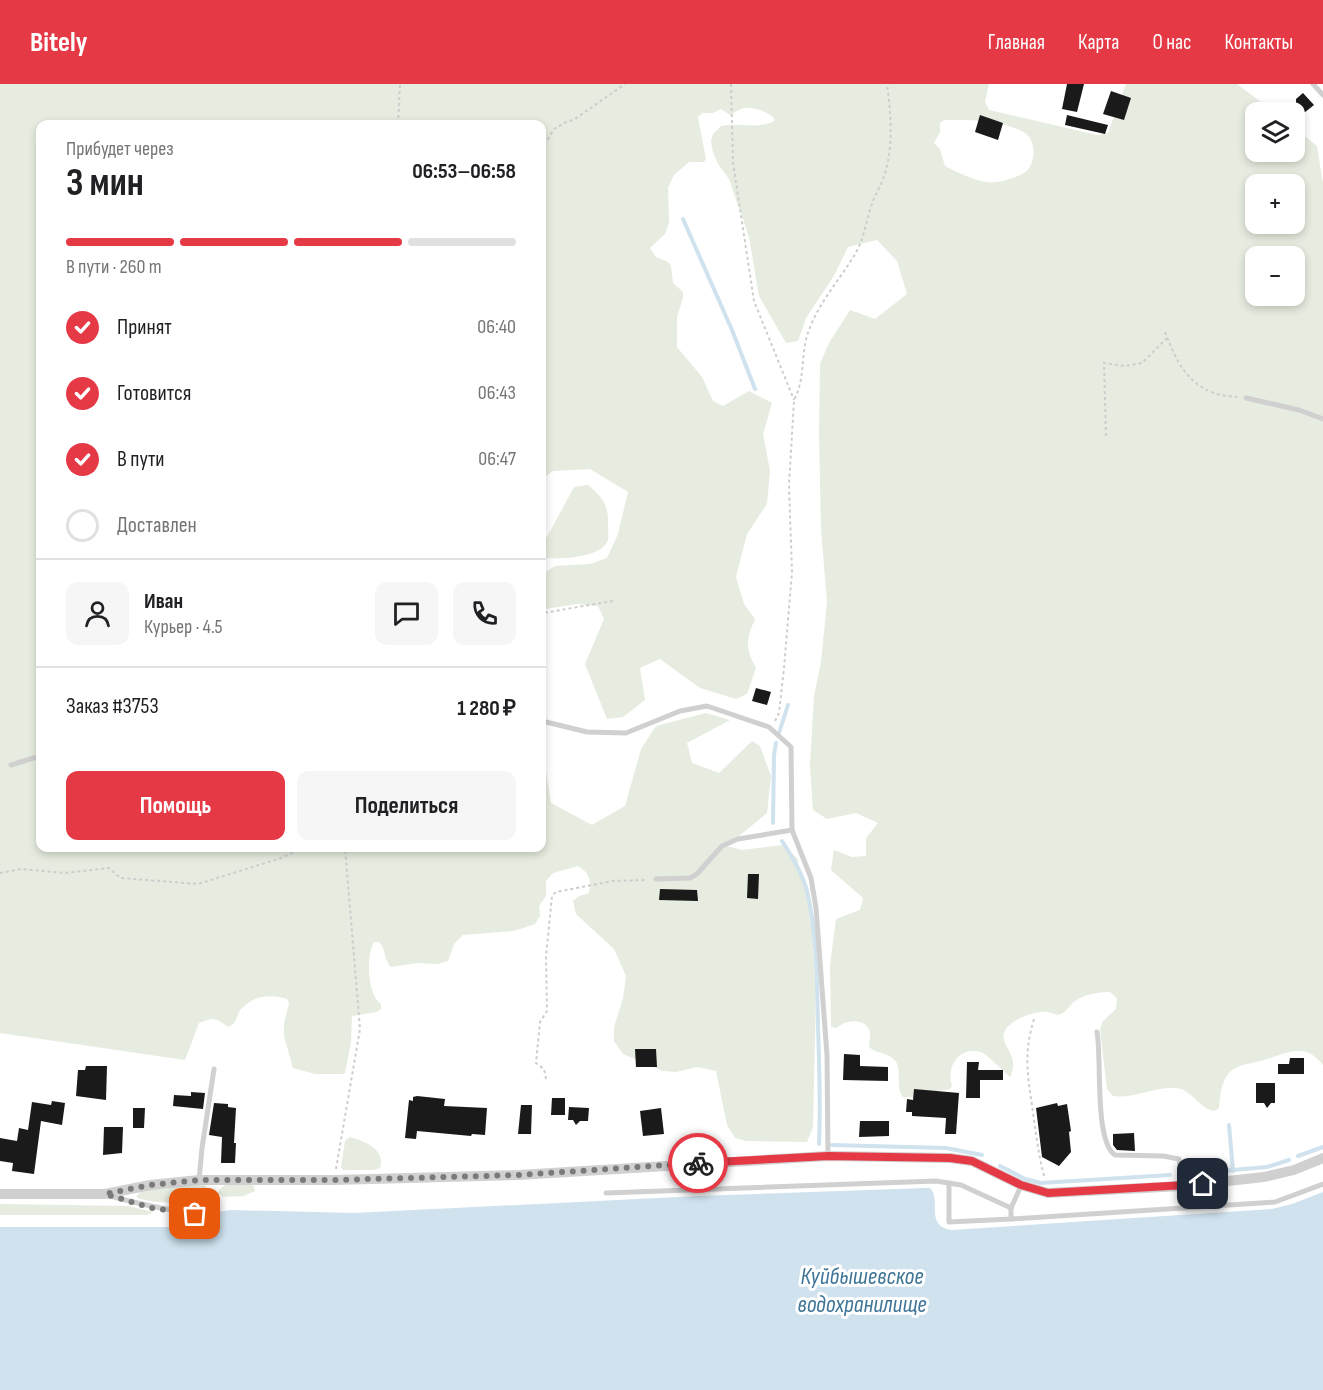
<!DOCTYPE html>
<html lang="ru">
<head>
<meta charset="utf-8">
<style>
  :root { --surface:#fff; --page:#f6f6f6; --text:#202124; --muted:#757577; --line:#e0e0e0; --accent:#e63946 }
  body { margin:0; font-family:"Sofia Sans Condensed",sans-serif; background:var(--page); color:var(--text); height:100vh; display:flex; flex-direction:column; font-size:22px; white-space:nowrap }
  * { box-sizing:border-box; margin:0 }
  p { font-size:20px; color:var(--muted) }
  .icon { flex:none; width:33px; height:33px; fill:none; stroke:currentColor; stroke-width:2; stroke-linecap:round; stroke-linejoin:round }
  .map { position:relative; flex:1; overflow:hidden }
  .details { position:absolute; left:36px; top:36px; width:510px; height:732px; display:flex; flex-direction:column; background:var(--surface); border-radius:12px; box-shadow:0 3px 9px #0003 }
  .details>* { flex:none }
  .controls { position:absolute; left:1245px; top:18px; display:grid; gap:12px }
  .controls a { display:grid; place-items:center; width:60px; height:60px; border-radius:12px; background:var(--surface); box-shadow:0 3px 9px #0003; font-size:30px }
  .pin { position:absolute; display:grid; place-items:center; width:51px; height:51px; color:#fff; margin:-26px; border-radius:12px; box-shadow:0 3px 9px #0006 }
  .courier { position:absolute; display:grid; place-items:center; width:60px; height:60px; margin:-30px; border:4px solid #e63946; border-radius:50%; background:#fff; color:#222; box-shadow:0 2px 8px #0007 }
  .summary em { font-style:normal; font-weight:700 }
  .summary div { display:flex; flex-direction:column-reverse }
  .summary { display:flex; align-items:center; justify-content:space-between; height:102px; padding:0 30px }
  h1 { font-size:39px; font-weight:700; line-height:45px }
  .bar { display:grid; grid-template-columns:repeat(4,1fr); gap:9px 6px; align-content:center; height:72px; padding:0 30px }
  .bar i { height:8px; border-radius:4px; background:var(--line) }
  .bar .active { background:var(--accent) }
  .bar p { grid-column:span 4 }
  .line { display:flex; align-items:center; gap:15px; padding:0 30px; border-top:2px solid var(--line) }
  .line div { flex:1 }
  .round { display:grid; place-items:center; flex:none; width:63px; height:63px; border-radius:12px; background:var(--page) }
  ol { padding:0 30px; list-style:none }
  li { display:flex; align-items:center; gap:18px; height:66px }
  li p { margin-inline-start:auto }
  li .icon { padding:6px; border-radius:50%; background:var(--accent); color:#fff; stroke-width:4 }
  li:last-child { color:var(--muted) }
  li i { width:33px; height:33px; border:3px solid var(--line); border-radius:50% }
  .primary-button { display:flex; gap:12px; margin-top:auto; padding:12px 30px }
  .primary-button a { flex:1; height:69px; border-radius:12px; background:var(--accent); color:#fff; font-size:24px; font-weight:700; line-height:69px; text-align:center }
  .primary-button a+a { background:var(--page); color:var(--text) }
  header { display:flex; align-items:center; gap:36px; box-sizing:border-box; height:84px; padding:0 30px; background:var(--accent); color:#fff }
  header strong { font-size:28px }
  nav { display:flex; gap:33px; margin-inline-start:auto; font-size:21px }
  .map>svg:first-child { display:block }
</style>
</head>
<body>
<header>
<strong>Bitely</strong>
<nav><a>Главная</a><a>Карта</a><a>О нас</a><a>Контакты</a></nav>
</header>
<div class="map">
<svg width="1323" height="1306" viewBox="0 0 1323 1306">
  <rect width="100%" height="100%" fill="#fff"/>
  <g fill="#e6ecdf" fill-rule="evenodd">
    <path d="M0,0h989l-4,18 4,8 108,25 11,-2 18,-49h111l37,28h-18v40h38l1,-24 22,18 6,38v881c-19,-24 -35,-12 -59,-5 -11,4 -26,3 -35,13 -8,9 -9,23 -10,35l-5,3c-16,-3 -22,-23 -40,-23 -21,-1 -41,11 -61,8l-6,-7 -7,-60 3,-8 13,-12 1,-11 -7,-6c-12,0 -25,2 -35,9 -5,4 -8,10 -14,13 -6,2 -8,-1 -13,-2 -13,-2 -40,8 -44,21 -4,14 17,22 6,44 -7,-6 -22,-22 -29,-25 -22,-7 -35,15 -29,34l-2,3 -14,2 -10,7 -23,-1c-9,-11 2,-32 -12,-40 -7,-5 -15,-4 -22,-10 0,-6 3,-14 -1,-19 -6,-10 -24,-8 -31,0l-6,-1 -1,-62 6,-46 24,-9 3,-12 -32,-28 3,-20 18,7 14,-1v-18l12,-15 -22,-10 -29,6 -14,-9 -3,-45 4,-69 7,-34 6,-60 -6,-73 -2,-95 1,-70 9,-21 21,-33 25,9 32,-25 -10,-33 -20,-21 -29,7 -13,27 -29,44 -8,23 -12,2 -27,-47 -10,-59 -20,-58 -11,-15 -5,-12 -2,-11 2,-7 8,-8c18,-4 36,4 53,-5v-3c-7,-7 -20,-11 -30,-10 -5,1 -10,5 -14,7l-9,-6 -8,4h-11l-4,4 8,42 -2,3h-15l-15,13 -6,13 1,35 -4,11 -15,14 6,9 12,5 3,4 2,17 10,9v6l-6,19v30l25,30 11,24 10,5 26,-15 23,12 -9,31 7,37 -3,33 -20,30 -11,43 8,27 11,15c-9,20 -10,29 1,49l-9,26 -11,5 -36,-11 -40,-29 -20,9 5,32 -22,17 -16,2 -22,-55 19,-45 -6,-13 -21,-2 -31,5 -4,-15v-20l13,-8 35,-2 17,-6 11,-24 10,-42 -38,-23 -37,2 -11,8v-355h-502v724h502v-102l9,57 41,22 33,-19 16,-57 15,-23 50,-13 24,7 -43,23 5,20 27,10 33,-32 8,5 11,30 -4,37 -40,33 15,4 40,-5 15,13 14,57 5,78 -3,134 -6,15 -61,-1 -11,-3 -8,-13 -11,-54 -19,-4 -21,5 -13,-1 -40,-17 -9,-13v-14l9,-29 3,-22 -12,-27 -38,-35 -3,-13 6,-5 10,-3c2,-13 1,-20 -11,-27l-25,7 -7,8v15l-7,10 1,10 -5,8 -21,7 -51,4 -9,9 -6,17 -10,3 -21,-1 -26,4c-8,-8 -5,-19 -12,-25h-5c-8,14 -7,53 7,62v5l-4,3 -25,4 -1,26 -6,31 -2,1h-28l-22,-6 -9,-32v-13l5,-20 -2,-4c-16,-5 -32,-4 -45,9 -6,6 -4,14 -13,19 -15,-8 -12,-11 -30,-4l-14,37 -185,-27zM944,36c26,0 58,-1 81,13 12,8 11,33 -1,40 -7,4 -19,8 -27,9 -15,3 -38,-9 -52,-16l-5,-17 -6,-6 6,-11v-9zM1256,100h38v40h-38zM1256,172h38v40h-38z"/>
    <path d="M588,401c15,13 21,20 20,41 0,4 1,10 0,14 -7,19 -50,19 -66,18v-19l5,-2 27,-50z"/>
    <path d="M350,1053c14,4 36,12 30,31l-6,2h-31l-2,-3 4,-26z"/>
    <path d="M249,1099l5,3 1,5 -11,5 -21,1 -5,-4c4,-12 20,-9 31,-10z"/>
    <path d="M203,1100l4,4v4c-2,2 -4,5 -7,6 -13,6 -52,6 -64,-1l4,-5 5,-2z"/>
    <path d="M0,1120l128,2 25,6 -5,3h-148z"/>
  </g>
  <path fill="#cfe2ee" d="M926,1104h4c12,13 -6,38 22,42l320,-21 20,-5 31,-12v198h-1323v-163h169l24,-8 13,-1 12,-6 12,-2 124,3 344,-17z"/>
  <g fill="none" stroke-linecap="round" stroke-linejoin="round">
    <g stroke="#cfe2ee" stroke-width="4">
      <path d="M683,135l49,111 23,59"/>
      <path d="M779,649l9,-28"/>
      <path d="M773,739l1,-68 2,-12"/>
      <path d="M782,757c10,15 20,32 25,50 10,42 10,89 11,133 1,40 3,79 1,120"/>
      <path d="M1229,1041l4,46"/>
      <path d="M832,1061l114,3 36,7"/>
      <path d="M1298,1072l25,-9"/>
      <path d="M1000,1082l25,13 16,4 129,-8"/>
      <path d="M1187,1090l80,-7 22,-7"/>
    </g>
  </g>
  <g fill="#1a1a1a">
    <path d="M1067,0h17l-7,28 -15,-3z"/>
    <path d="M1111,7l20,7 -7,22 -21,-6z"/>
    <path d="M1303,9l11,12 -10,8 -8,-10v-4z"/>
    <path d="M980,31l23,8 -5,17 -23,-8z"/>
    <path d="M1067,31l41,10 -3,9 -40,-9z"/>
    <path d="M756,604l15,4 -4,13 -15,-4z"/>
    <path d="M748,790h11l-1,25 -11,-1z"/>
    <path d="M660,805l37,1 1,11 -39,-1z"/>
    <path d="M635,965h21l1,18h-21z"/>
    <path d="M844,970l16,1v11l28,1v14l-45,-1z"/>
    <path d="M1290,974h14v16h-26v-10h11z"/>
    <path d="M967,978h12l-1,8h25v10h-23v18h-14z"/>
    <path d="M86,982h21l-1,34 -30,-4 2,-26h7z"/>
    <path d="M1256,999h19v20h-4l-4,5 -3,-5h-8z"/>
    <path d="M914,1005l45,4 -3,41h-11l1,-16 -34,-2v-4h-6l1,-13 6,1z"/>
    <path d="M191,1008l14,1 -2,16 -30,-3 1,-11 17,1z"/>
    <path d="M417,1012l28,3 -1,7 43,2 -2,27 -13,-1 -1,2 -54,-5 -1,8 -11,-1 4,-38 4,1v-4z"/>
    <path d="M552,1014h13v17h-14z"/>
    <path d="M52,1017l13,2 -3,22 -21,-4 -7,53 -22,-3 1,-8 -13,-2v-23l17,3 2,-13 9,2 4,-28 19,3z"/>
    <path d="M214,1019l14,1v3l8,1 -2,35h2l-1,20h-14l1,-26 -13,-2z"/>
    <path d="M1057,1019l1,3 9,-2 4,27 -2,1 2,20 -12,14 -17,-9 -6,-49z"/>
    <path d="M521,1021h11l-1,29h-13z"/>
    <path d="M569,1023l20,1 -1,13h-8l-4,4 -3,-5h-5z"/>
    <path d="M133,1024h12l-1,20h-11z"/>
    <path d="M661,1024l3,26 -21,2 -3,-25z"/>
    <path d="M860,1037h29v15l-30,1z"/>
    <path d="M104,1043h19l-1,26 -19,2z"/>
    <path d="M1134,1049l1,18 -18,-1 -4,-5v-11z"/>
  </g>
  <g fill="none" stroke-linecap="round" stroke-linejoin="round">
    <g stroke="#cdcdcd" stroke-width="2" stroke-dasharray="3 3" stroke-linecap="butt">
      <path d="M731,0l2,79 21,138 40,99"/>
      <path d="M398,40l2,-40"/>
      <path d="M542,58l6,-3 6,-10 10,-6 11,-4 50,-35"/>
      <path d="M1165,248c10,26 21,51 49,61 7,3 16,3 23,4"/>
      <path d="M1106,352l-2,-73 21,3 17,-3 25,-25"/>
      <path d="M542,533l1,-4 70,-12"/>
      <path d="M775,637l4,-8 5,-45 8,-96 -3,-87 5,-85c12,-22 6,-47 15,-70 10,-27 30,-50 45,-74 10,-16 12,-35 18,-52 3,-9 8,-16 11,-25 11,-29 8,-65 4,-95"/>
      <path d="M0,789l21,-4 44,4 44,-5 11,10 78,6 83,-26 22,-10"/>
      <path d="M1034,935c-12,39 -5,62 0,101 3,20 5,39 11,59"/>
      <path d="M546,995l-2,-10 -8,-6 4,-41 7,-11 -1,-55 6,-60 4,-4 57,-11 34,-1"/>
      <path d="M336,1085l24,-140 -15,-181"/>
    </g>
    <g stroke="#d0d0d0" stroke-width="5">
      <path d="M1313,0l10,11"/>
      <path d="M1246,314l53,12 24,9"/>
      <path d="M542,637l45,11 39,1 54,-22 27,-5 62,21 22,20 1,83 19,48 5,30 11,147 1,100"/>
      <path d="M11,681l29,-9"/>
      <path d="M656,795l34,-1 7,-4 25,-28 16,-7 54,-9"/>
      <path d="M1097,948c5,26 -3,109 18,123l48,1 16,3 3,27"/>
      <path d="M199,1096l3,-32 12,-79"/>
      <path d="M949,1099v39l62,-3v-11l10,-22"/>
      <path d="M606,1109l330,-12 25,4 50,23"/>
      <path d="M110,1112c33,9 65,16 99,19"/>
      <path d="M1011,1135l264,-17 48,-18"/>
    </g>
    <path stroke="#d0d0d0" stroke-width="10" d="M0,1110h105l45,-9 49,-5h135l185,-5 309,-19 122,2 22,3 49,24 27,8 134,-7 82,-9 30,-7 29,-12"/>
  </g>
  <g fill="none" stroke-linecap="round" stroke-linejoin="round">
    <path stroke="#7a7a7a" stroke-width="6" stroke-dasharray="0 10.8" d="M195,1130l-43,-6 -47,-14 45,-9 49,-5h135l185,-5 179,-12"/>
    <path stroke="#e63946" stroke-width="8" d="M698,1079l130,-7 122,2 22,3 49,24 27,8 155,-9"/>
  </g>
  <g text-anchor="middle" stroke-width="6" stroke-linejoin="round" paint-order="stroke">
    <g font-size="24" font-style="italic" fill="#3f7597" stroke="#fff">
      <text x="862" y="1200">Куйбышевское<tspan x="862" dy="28">водохранилище</tspan></text>
    </g>
  </g>
</svg>
<div class="controls">
<a><svg class="icon" aria-label="layers" viewBox="0 0 24 24"><path d="M12 4l9 5-9 5-9-5zM3 14l9 5 9-5"/></svg></a>
<a>+</a>
<a>−</a>
</div>
<div class="pin" style="left:195px;top:1130px;background:#ea580c"><svg class="icon" aria-label="bag" viewBox="0 0 24 24"><path d="M5 8h14l-1 12H6zM9 8a3 3 0 0 1 6 0"/></svg></div>
<div class="pin" style="left:1203px;top:1100px;background:#1f2937"><svg class="icon" aria-label="home" viewBox="0 0 24 24"><path d="M3 11l9-7 9 7M6 9v11h12V9"/></svg></div>
<div class="courier" style="left:698px;top:1079px"><svg class="icon" aria-label="bike" viewBox="0 0 24 24"><circle cx="6" cy="16" r="4"/><circle cx="18" cy="16" r="4"/><path d="M6 16l4-8h5l3 8M10 8l3 8H6M13 5h3"/></svg></div>
<section class="details">
<div class="summary"><div><h1>3 мин</h1><p>Прибудет через</p></div><em>06:53–06:58</em></div>
<div class="bar"><i class="active"></i><i class="active"></i><i class="active"></i><i></i><p>В пути · 260 m</p></div>
<ol>
<li><svg class="icon" aria-label="check" viewBox="0 0 24 24"><path d="M5 12l5 5 9-10"/></svg>Принят<p>06:40</p></li>
<li><svg class="icon" aria-label="check" viewBox="0 0 24 24"><path d="M5 12l5 5 9-10"/></svg>Готовится<p>06:43</p></li>
<li><svg class="icon" aria-label="check" viewBox="0 0 24 24"><path d="M5 12l5 5 9-10"/></svg>В пути<p>06:47</p></li>
<li><i></i>Доставлен</li>
</ol>
<div class="line" style="height:108px"><a class="round"><svg class="icon" aria-label="person" viewBox="0 0 24 24"><circle cx="12" cy="8" r="4"/><path d="M4 21q1-7 8-7t8 7"/></svg></a><div><b>Иван</b><p>Курьер · 4.5</p></div><a class="round"><svg class="icon" aria-label="chat" viewBox="0 0 24 24"><path d="M4 5h16v11H9l-5 4z"/></svg></a><a class="round"><svg class="icon" aria-label="phone" viewBox="0 0 24 24"><path d="M5 4h4l2 5-3 2q2 4 5 5l2-3 5 2v4C11 20 4 13 5 4z"/></svg></a></div>
<div class="line" style="height:78px"><div>Заказ #3753</div><b>1 280 ₽</b></div>
<div class="primary-button"><a>Помощь</a><a>Поделиться</a></div>
</section>
</div>
</body>
</html>
